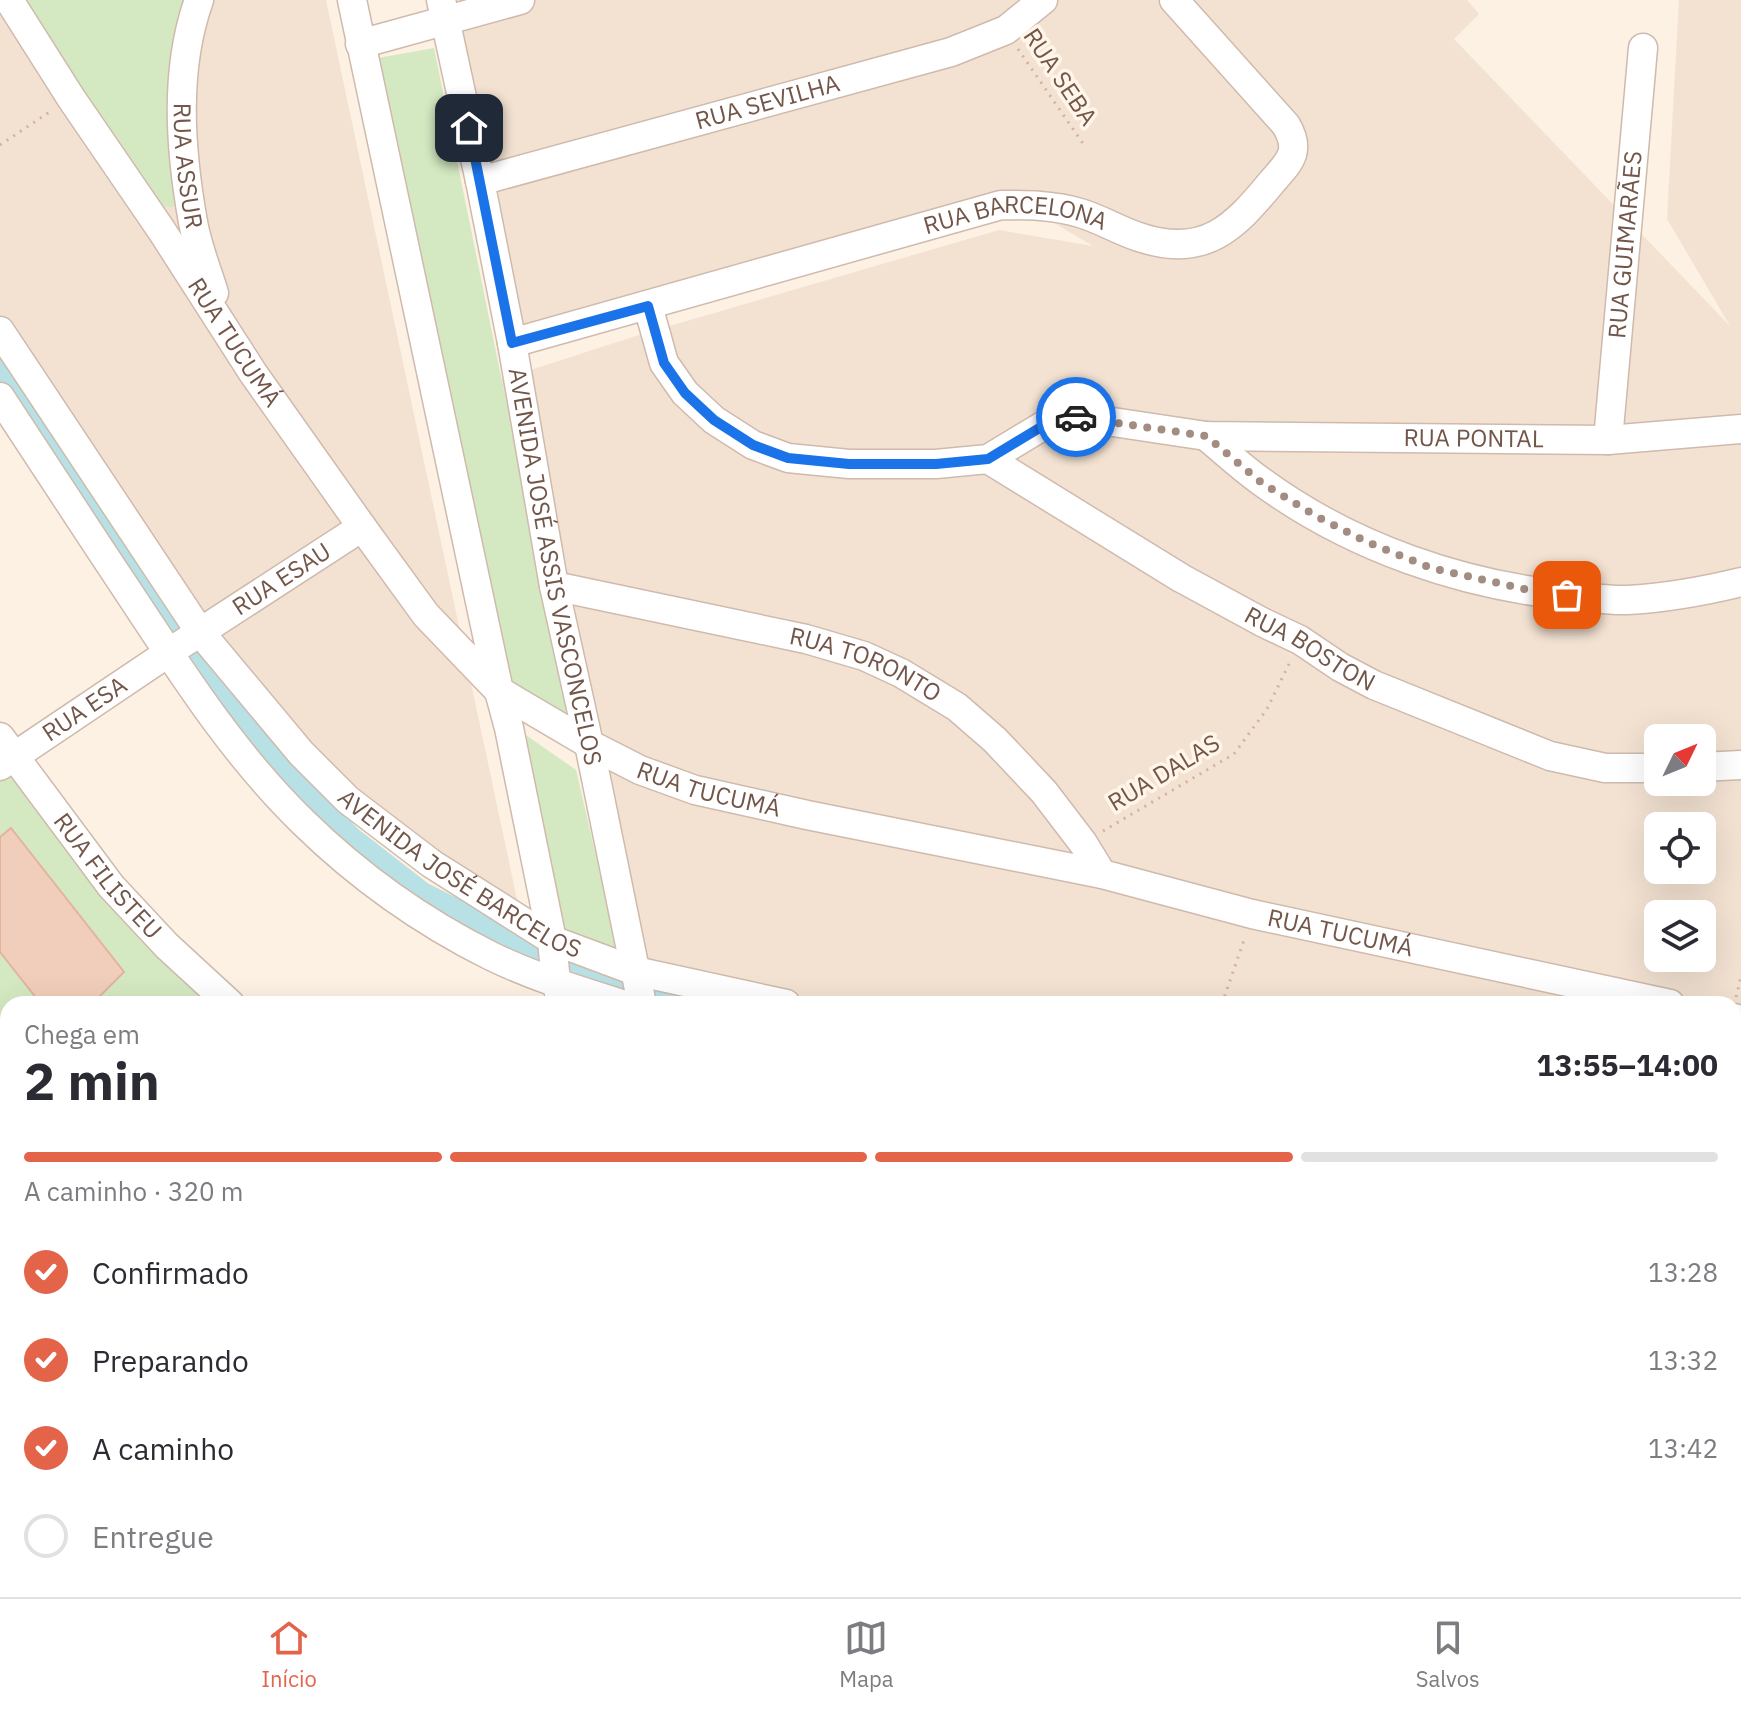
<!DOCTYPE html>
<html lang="pt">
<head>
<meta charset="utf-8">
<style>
  :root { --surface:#fff; --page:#f7f7f7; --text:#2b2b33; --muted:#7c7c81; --line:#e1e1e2; --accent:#e4644a }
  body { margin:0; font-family:"IBM Plex Sans",sans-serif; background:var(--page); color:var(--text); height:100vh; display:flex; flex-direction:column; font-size:30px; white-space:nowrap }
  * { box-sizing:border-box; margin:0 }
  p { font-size:26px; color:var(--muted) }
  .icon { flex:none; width:44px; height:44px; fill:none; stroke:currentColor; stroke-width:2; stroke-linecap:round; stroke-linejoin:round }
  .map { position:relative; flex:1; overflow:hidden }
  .drawer { position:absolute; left:0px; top:996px; width:1742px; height:602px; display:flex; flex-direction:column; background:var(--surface); border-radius:24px 24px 0 0; box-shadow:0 8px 32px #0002 }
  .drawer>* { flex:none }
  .needle { width:52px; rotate:47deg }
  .fabs { position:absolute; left:1644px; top:724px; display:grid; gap:16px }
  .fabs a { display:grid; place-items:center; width:72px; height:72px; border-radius:12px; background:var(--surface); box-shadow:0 8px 32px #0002; font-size:40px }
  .pin { position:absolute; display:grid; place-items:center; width:68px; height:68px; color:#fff; margin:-34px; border-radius:16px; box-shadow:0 4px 12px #0006 }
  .courier { position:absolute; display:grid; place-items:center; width:80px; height:80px; margin:-40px; border:6px solid #1a73e8; border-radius:50%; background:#fff; color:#222; box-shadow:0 2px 10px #0007 }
  .head em { font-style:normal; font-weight:800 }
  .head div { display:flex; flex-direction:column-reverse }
  .head { display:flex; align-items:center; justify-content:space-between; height:136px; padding:0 24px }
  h1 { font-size:52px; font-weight:800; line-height:60px }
  .bar { display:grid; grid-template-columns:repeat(4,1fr); gap:12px 8px; align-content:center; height:96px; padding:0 24px }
  .bar i { height:10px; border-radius:6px; background:var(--line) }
  .bar .active { background:var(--accent) }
  .bar p { grid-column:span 4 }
  ol { padding:0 24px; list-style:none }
  li { display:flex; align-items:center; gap:24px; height:88px }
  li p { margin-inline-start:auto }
  li .icon { padding:8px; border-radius:50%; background:var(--accent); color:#fff; stroke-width:4 }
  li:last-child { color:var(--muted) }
  li i { width:44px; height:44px; border:4px solid var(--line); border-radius:50% }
  .menu { display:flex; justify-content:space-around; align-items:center; height:112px; border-top:2px solid var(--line); background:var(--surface); font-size:22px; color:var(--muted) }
  .menu a { display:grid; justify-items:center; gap:4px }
  .menu .active { color:var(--accent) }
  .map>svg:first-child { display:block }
</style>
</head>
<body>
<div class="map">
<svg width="1741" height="1597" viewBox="0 0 1741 1597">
  <rect width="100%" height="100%" fill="#fcf1e3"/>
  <g fill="#f3e2d2" fill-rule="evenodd">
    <path d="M0,0h326l193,909 -163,-106 -133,-153 -223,-335z"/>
    <path d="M449,0h1018l12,14 -25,25 276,287 -63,-107 12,-219h62v1597h-980l-1,-7h974v-586h-1085l-76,-404 -92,-214 161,-52 357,-104 94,16 -81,-48 -497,134zM1658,738h44v44h-44zM1658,826h44v44h-44zM1658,914h44v44h-44z"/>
    <path d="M0,1069l8,2v519h660l2,7h-670z"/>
  </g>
  <g fill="#d4e9c2">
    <path d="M23,0h167l-8,189 -9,18 -20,-2z"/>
    <path d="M434,48l136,667 -56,-27 -136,-630z"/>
    <path d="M520,731l56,39 42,180 -62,-20z"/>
    <path d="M13,771l202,233h-207v43l-8,-2v-265z"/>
  </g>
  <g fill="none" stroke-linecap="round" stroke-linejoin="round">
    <g stroke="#b8e1e5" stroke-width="34">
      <path d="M0,373l127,190 91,130 63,80 66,69 72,56 100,50 48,23 51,18 68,15"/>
      <path d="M1734,1235l7,1"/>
    </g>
  </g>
  <path fill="#f1cebb" stroke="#e3b39c" stroke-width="2" d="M11,828l113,144 -32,32h-51l-41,-52v-115z"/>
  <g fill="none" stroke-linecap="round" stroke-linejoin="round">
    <defs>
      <g id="minor">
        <path id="s1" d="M9,0l62,98 91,133 91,142 109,154 64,88 73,76 90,53 51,26 55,20 112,25 295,59 150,40 418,90"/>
        <path id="s2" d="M199,0c-25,70 -19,149 -6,222 4,24 14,48 21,71"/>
        <path d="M352,0l147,691 10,37 43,212 3,32 6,32"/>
        <path id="s3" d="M441,0l39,181 32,162 42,243 35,158 53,260"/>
        <path d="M360,44l160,-44"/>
        <path id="s4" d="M480,181l471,-129 55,-22 37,-30"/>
        <path id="s5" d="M648,306l16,57 21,30 29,27 39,25 35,13 61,6h87l52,-5 63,-38 22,-5 133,20 402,4 133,-11"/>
        <path id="s6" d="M0,331l200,301 101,121 47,47 84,64 120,76 83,31 151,33"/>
        <path id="s7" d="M512,343l489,-138c26,0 53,0 79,8 21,6 41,19 62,25 62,20 92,-10 129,-55 18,-21 31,-31 15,-58l-112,-125"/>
        <path d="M0,397c46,70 91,139 137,208 50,76 101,154 166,217 54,53 120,100 188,134 41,20 86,34 131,48"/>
        <path d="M1206,436c18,15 36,32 56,46 89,65 201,104 311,114 17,1 36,5 54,4 38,-2 77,-9 114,-18"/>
        <path id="s8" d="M1608,440l35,-392"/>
        <path id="s9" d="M988,459l193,119 81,44 38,18 40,27 34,18 176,71 55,12h53"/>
        <path id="s10" d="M554,586l252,53 58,17 37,17 56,34 38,33 49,52 39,51 19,31"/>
        <path id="s11" d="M0,737l111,149 56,60 63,58"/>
        <path id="s12" d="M0,766l168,-113 194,-126"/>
        <path d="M1702,767l39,-2"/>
        <path d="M1734,1018l7,2"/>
        <path d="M0,1056l8,2"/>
        <path d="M1734,1214l7,2"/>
        <path d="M1734,1250l7,2"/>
        <path d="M0,1266l8,2"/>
        <path d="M1734,1446l7,-38"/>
        <path d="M0,1471l8,2"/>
        <path d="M678,1590l1,7"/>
        <path d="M756,1590l1,7"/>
        <path d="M1425,1590l11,7"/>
        <path d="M445,1597l7,-7"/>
        <path d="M942,1597l1,-7"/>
        <path d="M1550,1597l1,-7"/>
        <path d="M1697,1597l2,-7"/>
      </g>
    </defs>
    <use href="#minor" stroke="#cfbaad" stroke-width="31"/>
    <g stroke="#d5b19f" stroke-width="3" stroke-dasharray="2 6" stroke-linecap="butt">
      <path d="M1018,49l66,96"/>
      <path d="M0,145l51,-34"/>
      <path d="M1103,831l131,-77 33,-45 23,-47"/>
      <path d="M1736,997l5,-20"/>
      <path d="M1222,1004l23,-67"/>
    </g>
    <use href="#minor" stroke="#fff" stroke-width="28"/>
  </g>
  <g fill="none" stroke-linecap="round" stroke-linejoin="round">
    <path stroke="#a38c80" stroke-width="8" stroke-dasharray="0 14.4" d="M1076,417l130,19 56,47 54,33 51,26 64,26 107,24 29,3"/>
    <path stroke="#1a73e8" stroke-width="10" d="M469,128l43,215 136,-37 16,57 21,30 29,27 39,25 35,13 61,6h87l52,-5 63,-38 25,-4"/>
  </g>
  <g text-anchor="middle" stroke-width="7" stroke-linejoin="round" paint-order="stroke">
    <g font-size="24" fill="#73564a" stroke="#fff5e9">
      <text transform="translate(1060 77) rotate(56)" y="8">RUA SEBA</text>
      <text dy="8" stroke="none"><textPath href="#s4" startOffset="298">RUA SEVILHA</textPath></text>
      <text dy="8" stroke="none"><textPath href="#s2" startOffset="168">RUA ASSUR</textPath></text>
      <text dy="8" stroke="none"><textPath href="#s7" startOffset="522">RUA BARCELONA</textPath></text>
      <text dy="8" stroke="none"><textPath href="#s8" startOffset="196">RUA GUIMARÃES</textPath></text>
      <text dy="8" stroke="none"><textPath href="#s1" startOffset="410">RUA TUCUMÁ</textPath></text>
      <text dy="8" stroke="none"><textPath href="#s5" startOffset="918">RUA PONTAL</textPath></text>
      <text dy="8" stroke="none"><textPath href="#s3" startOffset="578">AVENIDA JOSÉ ASSIS VASCONCELOS</textPath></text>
      <text dy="8" stroke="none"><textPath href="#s12" startOffset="338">RUA ESAU</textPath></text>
      <text dy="8" stroke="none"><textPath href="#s9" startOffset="374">RUA BOSTON</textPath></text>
      <text dy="8" stroke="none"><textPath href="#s10" startOffset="322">RUA TORONTO</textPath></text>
      <text dy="8" stroke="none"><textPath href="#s12" startOffset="102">RUA ESA</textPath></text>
      <text transform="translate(1164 773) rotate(-31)" y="8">RUA DALAS</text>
      <text dy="8" stroke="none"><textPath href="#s1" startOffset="1082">RUA TUCUMÁ</textPath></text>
      <text dy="8" stroke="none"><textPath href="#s6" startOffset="720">AVENIDA JOSÉ BARCELOS</textPath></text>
      <text dy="8" stroke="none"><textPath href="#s11" startOffset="176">RUA FILISTEU</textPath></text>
      <text dy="8" stroke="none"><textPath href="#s1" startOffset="1730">RUA TUCUMÁ</textPath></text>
    </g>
  </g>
</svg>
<div class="fabs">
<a><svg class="needle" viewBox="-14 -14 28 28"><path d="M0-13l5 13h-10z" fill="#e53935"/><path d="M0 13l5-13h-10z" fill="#7c7c81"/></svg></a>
<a><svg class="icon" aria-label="locate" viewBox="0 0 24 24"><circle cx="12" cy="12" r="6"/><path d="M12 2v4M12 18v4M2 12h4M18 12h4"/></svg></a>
<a><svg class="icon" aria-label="layers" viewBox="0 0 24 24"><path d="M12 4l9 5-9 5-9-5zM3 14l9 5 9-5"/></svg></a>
</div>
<div class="pin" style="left:1567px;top:595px;background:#ea580c"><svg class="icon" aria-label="bag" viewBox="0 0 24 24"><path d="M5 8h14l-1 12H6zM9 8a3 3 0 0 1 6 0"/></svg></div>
<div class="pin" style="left:469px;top:128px;background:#1f2937"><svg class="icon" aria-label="home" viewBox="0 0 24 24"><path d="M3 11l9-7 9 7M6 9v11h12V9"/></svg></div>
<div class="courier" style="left:1076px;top:417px"><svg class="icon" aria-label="car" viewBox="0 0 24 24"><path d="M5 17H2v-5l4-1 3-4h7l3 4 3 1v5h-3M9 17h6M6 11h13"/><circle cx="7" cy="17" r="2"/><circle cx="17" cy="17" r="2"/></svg></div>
<section class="drawer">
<div class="head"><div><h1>2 min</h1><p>Chega em</p></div><em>13:55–14:00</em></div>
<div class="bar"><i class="active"></i><i class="active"></i><i class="active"></i><i></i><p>A caminho · 320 m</p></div>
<ol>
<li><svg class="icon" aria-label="check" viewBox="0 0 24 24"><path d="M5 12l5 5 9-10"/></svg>Confirmado<p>13:28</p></li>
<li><svg class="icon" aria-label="check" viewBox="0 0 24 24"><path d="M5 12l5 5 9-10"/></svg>Preparando<p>13:32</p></li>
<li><svg class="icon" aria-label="check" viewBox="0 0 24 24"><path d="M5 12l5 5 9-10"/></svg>A caminho<p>13:42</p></li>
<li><i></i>Entregue</li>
</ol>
</section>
</div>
<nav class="menu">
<a class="active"><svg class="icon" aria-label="home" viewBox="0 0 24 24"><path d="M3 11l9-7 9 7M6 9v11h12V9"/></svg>Início</a>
<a><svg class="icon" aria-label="map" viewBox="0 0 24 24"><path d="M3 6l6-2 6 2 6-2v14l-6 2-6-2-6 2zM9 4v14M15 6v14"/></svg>Mapa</a>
<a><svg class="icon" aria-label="saved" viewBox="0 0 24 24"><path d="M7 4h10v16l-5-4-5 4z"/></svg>Salvos</a>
</nav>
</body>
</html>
